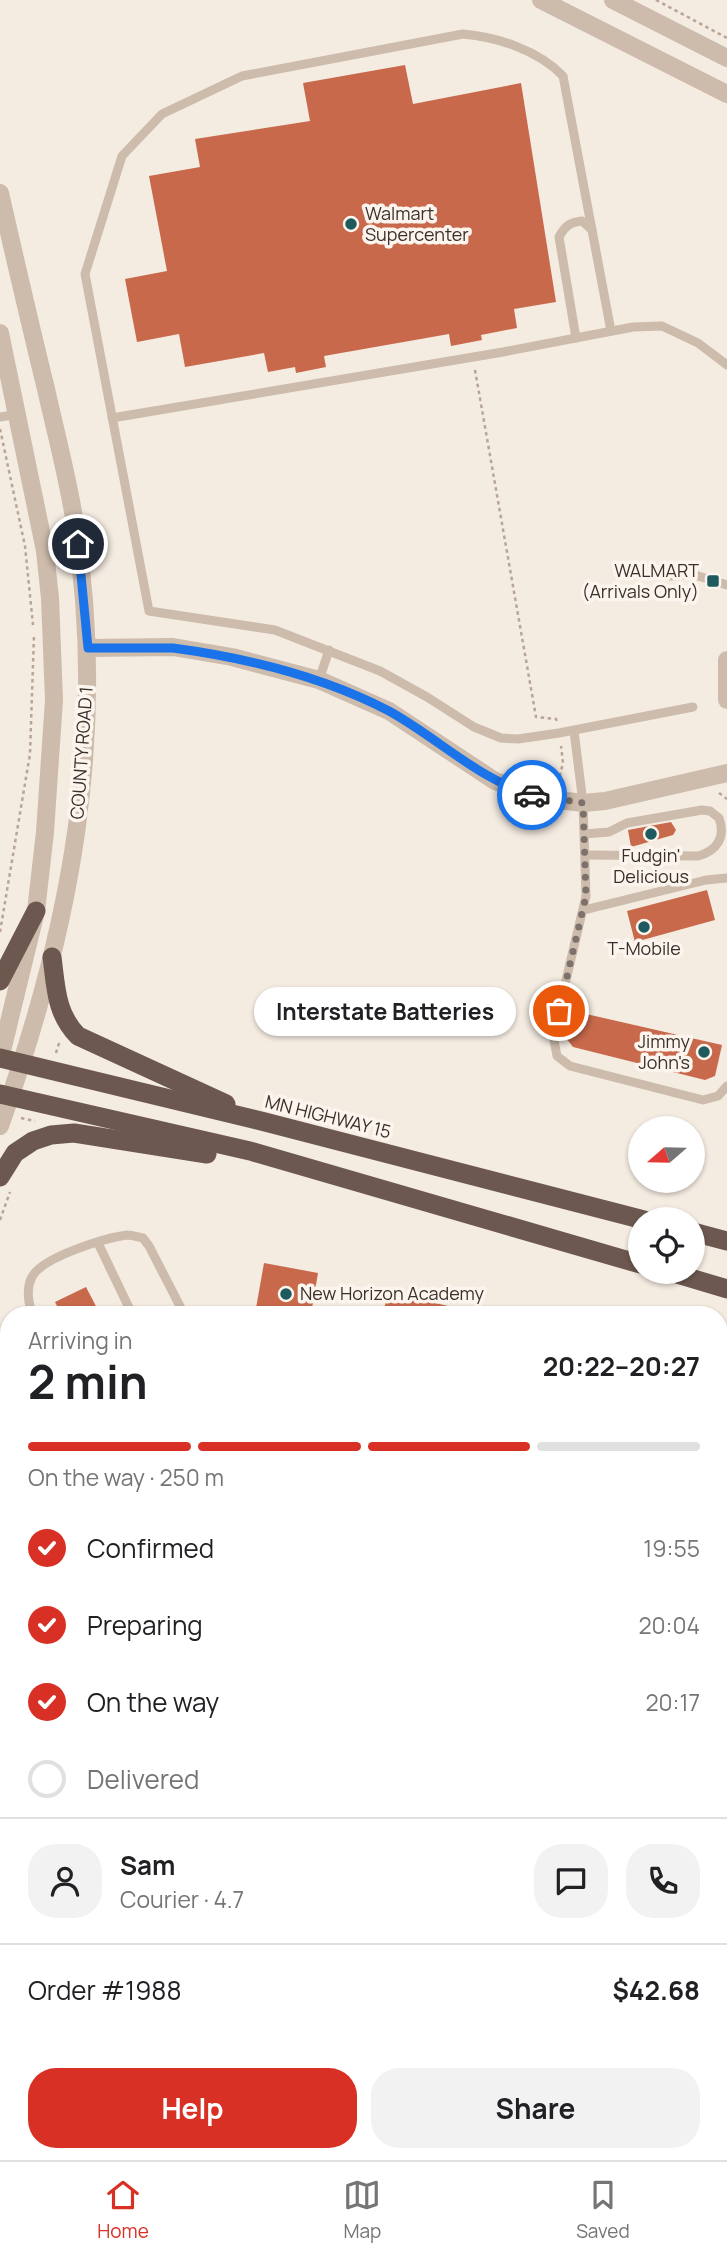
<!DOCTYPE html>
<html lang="en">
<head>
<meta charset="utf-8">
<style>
  :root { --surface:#fff; --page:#f2f2f2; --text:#202124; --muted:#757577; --line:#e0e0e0; --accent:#d93025 }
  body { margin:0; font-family:Manrope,sans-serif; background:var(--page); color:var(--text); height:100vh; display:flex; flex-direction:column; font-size:26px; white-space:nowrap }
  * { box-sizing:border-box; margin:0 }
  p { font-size:23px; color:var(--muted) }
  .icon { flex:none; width:38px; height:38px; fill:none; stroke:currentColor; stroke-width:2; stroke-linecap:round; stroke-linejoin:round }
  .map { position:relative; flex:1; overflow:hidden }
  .details { position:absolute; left:0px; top:1306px; width:728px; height:856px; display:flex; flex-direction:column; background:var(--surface); border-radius:28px 28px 0 0; box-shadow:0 2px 5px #0004 }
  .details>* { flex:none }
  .needle { width:46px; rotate:250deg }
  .controls { position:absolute; left:628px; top:1116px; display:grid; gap:14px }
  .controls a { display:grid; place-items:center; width:77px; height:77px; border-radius:50%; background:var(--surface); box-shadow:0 2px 5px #0004; font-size:35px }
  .pin { position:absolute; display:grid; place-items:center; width:60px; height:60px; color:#fff; margin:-30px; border:4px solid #fff; border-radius:50%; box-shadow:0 2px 7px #0007 }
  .courier { position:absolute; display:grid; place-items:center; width:70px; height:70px; margin:-35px; border:5px solid #1a73e8; border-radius:50%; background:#fff; color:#222; box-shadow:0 2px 9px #0007 }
  .bubble { position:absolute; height:49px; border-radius:24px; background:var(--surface); box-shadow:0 2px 5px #0004; font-size:23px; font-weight:700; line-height:49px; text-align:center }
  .head em { font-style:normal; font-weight:700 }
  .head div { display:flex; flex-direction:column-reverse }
  .head { display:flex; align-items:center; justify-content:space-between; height:119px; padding:0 28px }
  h1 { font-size:46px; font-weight:700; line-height:52px }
  .bar { display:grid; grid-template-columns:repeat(4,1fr); gap:10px 7px; align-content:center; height:84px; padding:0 28px }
  .bar i { height:9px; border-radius:5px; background:var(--line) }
  .bar .active { background:var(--accent) }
  .bar p { grid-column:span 4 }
  .line { display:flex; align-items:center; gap:18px; padding:0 28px; border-top:2px solid var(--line) }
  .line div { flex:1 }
  .round { display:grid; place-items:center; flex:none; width:74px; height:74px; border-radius:28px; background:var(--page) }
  ol { padding:0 28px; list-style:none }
  li { display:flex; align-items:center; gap:21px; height:77px }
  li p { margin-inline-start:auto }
  li .icon { padding:7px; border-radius:50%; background:var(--accent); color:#fff; stroke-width:4 }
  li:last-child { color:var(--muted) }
  li i { width:38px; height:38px; border:4px solid var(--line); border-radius:50% }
  .button { display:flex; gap:14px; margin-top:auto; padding:14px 28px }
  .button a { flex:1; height:80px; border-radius:28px; background:var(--accent); color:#fff; font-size:28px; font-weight:700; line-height:80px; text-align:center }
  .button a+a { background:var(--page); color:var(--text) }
  .tabs { display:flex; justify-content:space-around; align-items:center; height:98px; border-top:2px solid var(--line); background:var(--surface); font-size:19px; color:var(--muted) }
  .tabs a { display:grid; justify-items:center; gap:4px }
  .tabs .active { color:var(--accent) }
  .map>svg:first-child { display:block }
</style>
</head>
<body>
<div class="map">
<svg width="727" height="2160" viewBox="0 0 727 2160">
  <rect width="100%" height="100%" fill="#f4ebe1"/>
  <g fill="#c8694b">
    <path d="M405,65l8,39 108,-21 35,219 -42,7 3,19 -36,7 1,5 -31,6 -2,-12 -125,22 2,11 -30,6 -1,-6 -27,5 -4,-19 -79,14 -6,-33 -42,8 -12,-63 42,-8 -18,-95 51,-9 -5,-28 115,-18 -7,-38z"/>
    <path d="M671,822l5,8 -3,5 -42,12 -3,-17z"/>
    <path d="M707,890l8,30 -80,22 -8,-31z"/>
    <path d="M573,1011l149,34 -7,31 -10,4 -132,-33 -7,-9z"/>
    <path d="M264,1263l54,10 -7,41h-56z"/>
    <path d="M86,1287l14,27h-39l-6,-12z"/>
    <path d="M388,1292l73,17v5h-78z"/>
  </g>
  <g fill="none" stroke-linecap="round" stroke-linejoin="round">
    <g stroke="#b9a596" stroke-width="2.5" stroke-dasharray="3.5 3.5" stroke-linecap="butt">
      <path d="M656,0l71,38"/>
      <path d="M475,370l61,347 20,2 1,3"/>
      <path d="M0,429l25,117 8,79"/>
      <path d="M560,783l-1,-4 4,-16 -2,-17"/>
      <path d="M719,793l8,6"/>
      <path d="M0,932l30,-178 4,-119"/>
      <path d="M56,1053l4,-13"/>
      <path d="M21,1118l14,3"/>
      <path d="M0,1220l10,-28"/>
      <path d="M719,1613l8,21"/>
    </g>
    <g stroke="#cdbbac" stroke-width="9">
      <path d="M611,331l-48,-255c-25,-26 -66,-39 -100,-42l-221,42 -80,38 -40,42 -37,118 64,337 126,19 105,41 47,26 47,30 27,11 17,1 41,-6 134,-26"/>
      <path d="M576,338l-17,-101c6,-11 11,-15 23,-16l10,9"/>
      <path d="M0,417l18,-3"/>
      <path d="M112,418l391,-66 130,-25 29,-1 36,17 29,22"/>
      <path d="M670,576l25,-1 32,10"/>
      <path d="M319,680l10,-30"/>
      <path d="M574,731l9,72 3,93 -33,139 4,21 13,10 133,34 15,-4 9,-10"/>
      <path d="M585,834l24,-2 18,-9 75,-13 8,1 9,7c7,19 -2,33 -21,38l-112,-1"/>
      <path d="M584,910l122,-30 21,-2"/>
      <path d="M98,1243l34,71"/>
      <path d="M33,1314c-5,-10 -7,-26 -1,-37 10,-20 73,-39 95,-42 5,0 11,2 16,3l6,8 35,68"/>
      <path d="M0,1339h9"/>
      <path d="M0,1506l9,-14"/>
      <path d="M0,1516l9,2"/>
      <path d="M719,1596l8,-3"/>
      <path d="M0,1821l9,25"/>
      <path d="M719,2031l8,23"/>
      <path d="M719,2121l8,-1"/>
      <path d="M175,2152l1,5"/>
      <path d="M577,2152l3,8"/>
      <path d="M0,2156l1,4"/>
      <path d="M9,2160l20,-8"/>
      <path d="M487,2160l8,-8"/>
    </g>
    <g stroke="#cdbbac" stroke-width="18">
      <path d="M87,648l86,-1 59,10 87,23 70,31 106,70 47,17 41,5 22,-2 122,-28"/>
      <path d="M727,660v40"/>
      <path d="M0,1642l9,2"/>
      <path d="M0,1779l9,-10"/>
      <path d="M0,2115l9,-3"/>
      <path d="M413,2152l8,8"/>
      <path d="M608,2160l12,-8"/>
    </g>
    <g stroke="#cdbbac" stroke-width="18">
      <path d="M541,0l186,94"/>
      <path d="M613,0l114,58"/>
      <path d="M0,193c15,66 30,131 46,196 10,45 22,89 29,135 33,209 -4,405 -75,602"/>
      <path d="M0,333l45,218 5,47 4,102 -9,132 -9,79 -36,148"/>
      <path d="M719,1656l8,22"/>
    </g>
    <g stroke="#6c584f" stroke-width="19">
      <path d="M52,957c4,31 4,57 26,79l148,68"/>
      <path d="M0,981l36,-70"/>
      <path d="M0,1058l265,64 379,98"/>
      <path d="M0,1094l250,57 390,113"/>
      <path d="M0,1177l15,-24 18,-12 18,-6 23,-2 133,21"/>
      <path d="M693,1232l34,9"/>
      <path d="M670,1272l57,17"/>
    </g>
  </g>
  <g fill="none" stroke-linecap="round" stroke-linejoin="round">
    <path stroke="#7c716b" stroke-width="7" stroke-dasharray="0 12.6" d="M532,795l51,8 3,93 -27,115"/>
    <path stroke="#1a73e8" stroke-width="9" d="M78,544l10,104h85c75,10 149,28 216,63 49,27 89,68 143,84"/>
  </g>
  <g fill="#1f5a5e" stroke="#fbf5ee" stroke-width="2.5">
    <circle cx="351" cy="224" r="7"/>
    <rect x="706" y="574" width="14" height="14" rx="3.5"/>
    <circle cx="651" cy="834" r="7"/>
    <circle cx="644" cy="927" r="7"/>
    <circle cx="704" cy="1052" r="7"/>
    <circle cx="286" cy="1294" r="7"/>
  </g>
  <g text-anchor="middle" stroke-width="7" stroke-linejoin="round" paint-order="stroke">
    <g font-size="18" fill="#3b302b" stroke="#fbf5ee" text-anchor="start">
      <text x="365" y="220">Walmart<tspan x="365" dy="21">Supercenter</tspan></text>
      <text x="699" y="577" text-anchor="end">WALMART<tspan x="699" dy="21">(Arrivals Only)</tspan></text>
      <text x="651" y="862" text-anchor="middle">Fudgin'<tspan x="651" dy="21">Delicious</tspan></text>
      <text x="644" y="955" text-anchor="middle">T-Mobile</text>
      <text x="690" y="1048" text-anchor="end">Jimmy<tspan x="690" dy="21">John's</tspan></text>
      <text x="300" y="1300">New Horizon Academy</text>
    </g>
    <g font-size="18" fill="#3b302b" stroke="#fbf5ee">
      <text transform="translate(82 753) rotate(-86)" y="6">COUNTY ROAD 1</text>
      <text transform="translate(328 1117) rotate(14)" y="6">MN HIGHWAY 15</text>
    </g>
  </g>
</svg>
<div class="controls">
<a><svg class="needle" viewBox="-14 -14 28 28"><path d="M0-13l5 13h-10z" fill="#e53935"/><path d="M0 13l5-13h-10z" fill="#757577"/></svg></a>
<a><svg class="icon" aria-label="locate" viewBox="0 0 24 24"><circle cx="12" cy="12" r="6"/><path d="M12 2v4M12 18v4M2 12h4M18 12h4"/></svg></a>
</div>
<div class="pin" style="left:559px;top:1011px;background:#ea580c"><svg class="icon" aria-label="bag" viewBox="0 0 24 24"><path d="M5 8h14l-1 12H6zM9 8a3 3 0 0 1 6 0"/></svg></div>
<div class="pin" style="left:78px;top:544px;background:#1f2937"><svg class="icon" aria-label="home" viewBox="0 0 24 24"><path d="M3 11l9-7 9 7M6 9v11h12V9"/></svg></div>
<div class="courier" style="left:532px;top:795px"><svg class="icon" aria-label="car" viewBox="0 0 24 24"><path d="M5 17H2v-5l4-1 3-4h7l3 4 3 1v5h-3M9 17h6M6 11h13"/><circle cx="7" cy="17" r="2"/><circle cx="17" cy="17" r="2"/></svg></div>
<div class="bubble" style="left:254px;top:987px;width:262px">Interstate Batteries</div>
<section class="details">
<div class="head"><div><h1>2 min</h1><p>Arriving in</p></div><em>20:22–20:27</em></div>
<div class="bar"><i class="active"></i><i class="active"></i><i class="active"></i><i></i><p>On the way · 250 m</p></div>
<ol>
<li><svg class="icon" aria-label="check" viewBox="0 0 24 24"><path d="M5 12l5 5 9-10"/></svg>Confirmed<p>19:55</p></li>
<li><svg class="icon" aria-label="check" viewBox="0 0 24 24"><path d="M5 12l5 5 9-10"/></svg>Preparing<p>20:04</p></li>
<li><svg class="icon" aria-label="check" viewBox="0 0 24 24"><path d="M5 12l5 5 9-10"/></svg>On the way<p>20:17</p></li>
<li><i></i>Delivered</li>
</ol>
<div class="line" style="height:126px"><a class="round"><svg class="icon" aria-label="person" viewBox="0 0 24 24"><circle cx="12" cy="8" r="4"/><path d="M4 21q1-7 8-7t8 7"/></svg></a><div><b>Sam</b><p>Courier · 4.7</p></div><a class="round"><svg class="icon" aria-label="chat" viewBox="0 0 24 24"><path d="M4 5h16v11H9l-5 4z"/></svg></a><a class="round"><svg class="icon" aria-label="phone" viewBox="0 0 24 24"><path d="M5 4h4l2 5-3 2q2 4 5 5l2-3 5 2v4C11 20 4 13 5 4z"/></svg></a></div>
<div class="line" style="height:91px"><div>Order #1988</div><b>$42.68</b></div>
<div class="button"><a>Help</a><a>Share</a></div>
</section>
</div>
<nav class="tabs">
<a class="active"><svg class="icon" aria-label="home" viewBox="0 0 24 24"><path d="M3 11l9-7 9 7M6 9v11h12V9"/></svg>Home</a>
<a><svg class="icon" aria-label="map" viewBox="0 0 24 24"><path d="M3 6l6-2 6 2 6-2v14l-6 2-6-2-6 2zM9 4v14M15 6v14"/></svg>Map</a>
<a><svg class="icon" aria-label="saved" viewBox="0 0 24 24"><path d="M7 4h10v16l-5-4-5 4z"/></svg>Saved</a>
</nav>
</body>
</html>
